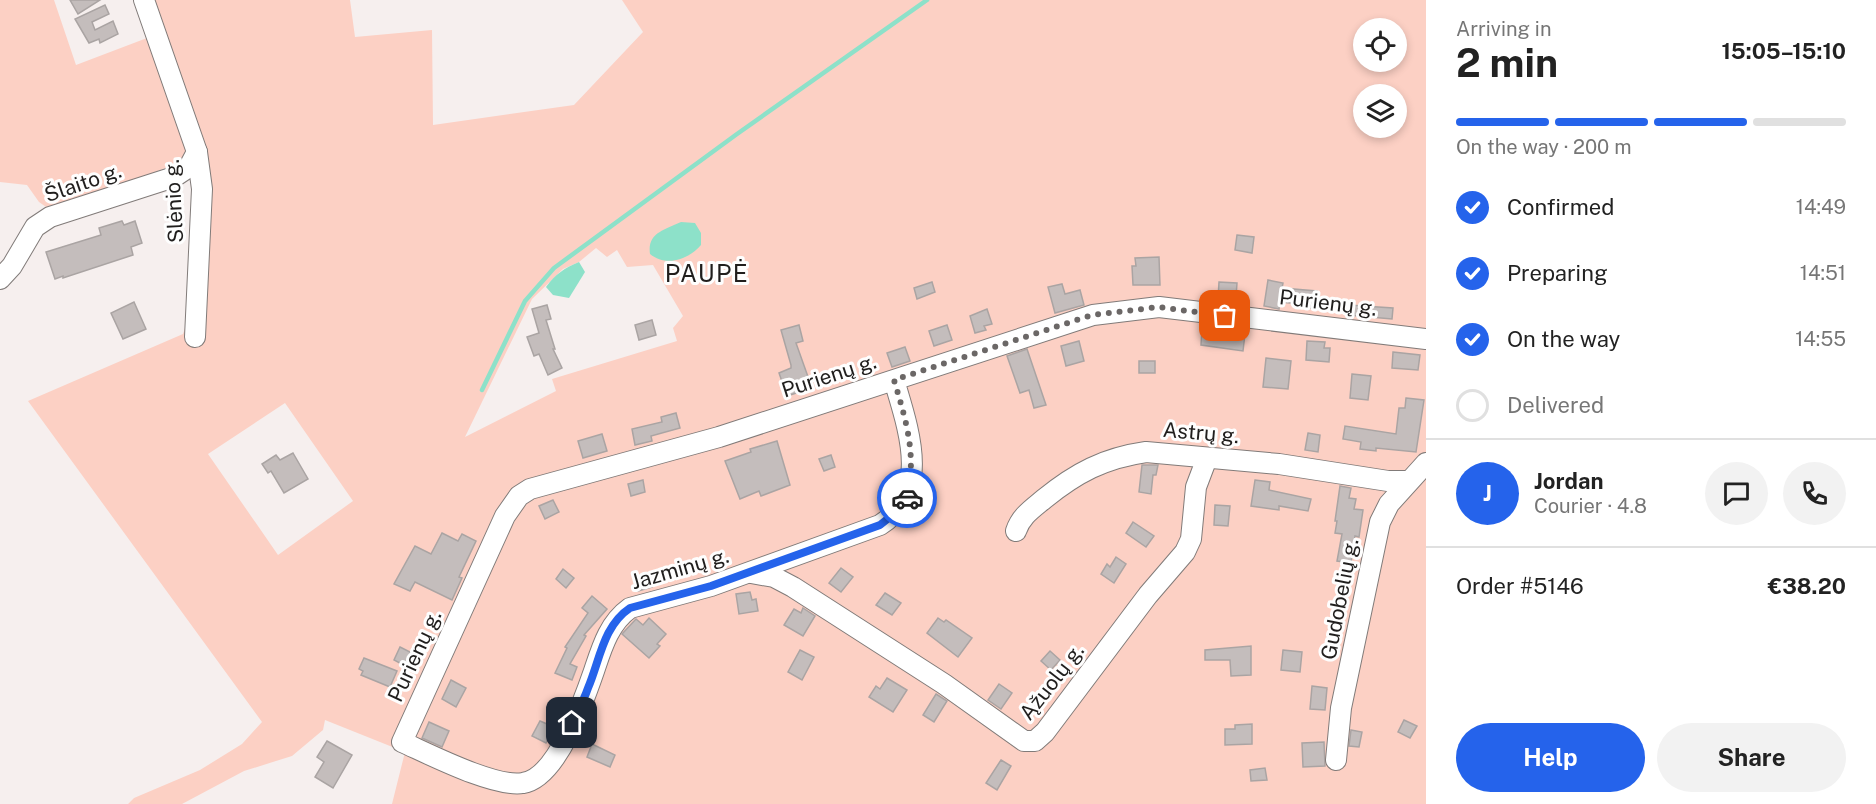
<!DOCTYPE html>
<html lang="en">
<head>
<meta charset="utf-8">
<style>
  :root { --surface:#fff; --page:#f2f2f2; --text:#222; --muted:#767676; --line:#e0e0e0; --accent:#2563eb }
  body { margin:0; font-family:"Public Sans",sans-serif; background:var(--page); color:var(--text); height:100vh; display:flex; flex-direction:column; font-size:22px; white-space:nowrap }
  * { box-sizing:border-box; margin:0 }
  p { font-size:20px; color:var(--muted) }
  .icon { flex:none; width:33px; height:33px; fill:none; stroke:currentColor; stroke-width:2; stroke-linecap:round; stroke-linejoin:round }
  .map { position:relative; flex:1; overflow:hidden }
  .side { display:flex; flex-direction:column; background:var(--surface); width:450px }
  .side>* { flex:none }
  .fabs { position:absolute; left:1353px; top:18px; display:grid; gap:12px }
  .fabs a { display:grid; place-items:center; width:54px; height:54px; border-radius:50%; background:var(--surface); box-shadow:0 3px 9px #0003; font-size:30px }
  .pin { position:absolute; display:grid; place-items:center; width:51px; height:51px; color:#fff; margin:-26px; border-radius:12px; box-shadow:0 3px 9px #0006 }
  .courier { position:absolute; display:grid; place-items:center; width:60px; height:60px; margin:-30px; border:4px solid #2563eb; border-radius:50%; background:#fff; color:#222; box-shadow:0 2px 8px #0007 }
  .summary em { font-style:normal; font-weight:700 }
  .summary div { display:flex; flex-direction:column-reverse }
  .summary { display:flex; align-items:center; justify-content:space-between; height:102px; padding:0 30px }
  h1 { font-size:39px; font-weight:700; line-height:45px }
  .bar { display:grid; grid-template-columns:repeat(4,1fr); gap:9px 6px; align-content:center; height:72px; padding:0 30px }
  .bar i { height:8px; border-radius:4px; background:var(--line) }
  .bar .current { background:var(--accent) }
  .bar p { grid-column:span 4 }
  .line { display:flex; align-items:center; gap:15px; padding:0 30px; border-top:2px solid var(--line) }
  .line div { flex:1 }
  .round { display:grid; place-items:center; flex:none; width:63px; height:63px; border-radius:32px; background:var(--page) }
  ol { padding:0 30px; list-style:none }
  li { display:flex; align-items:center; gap:18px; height:66px }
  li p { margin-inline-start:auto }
  li .icon { padding:6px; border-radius:50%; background:var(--accent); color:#fff; stroke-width:4 }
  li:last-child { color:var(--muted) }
  li i { width:33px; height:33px; border:3px solid var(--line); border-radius:50% }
  .button { display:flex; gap:12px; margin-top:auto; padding:12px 30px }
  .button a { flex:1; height:69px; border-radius:36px; background:var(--accent); color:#fff; font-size:24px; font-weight:700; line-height:69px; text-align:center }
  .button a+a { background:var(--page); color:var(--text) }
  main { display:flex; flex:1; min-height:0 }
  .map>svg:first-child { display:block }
</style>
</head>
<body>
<main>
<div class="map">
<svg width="1426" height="804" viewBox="0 0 1426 804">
  <rect width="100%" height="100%" fill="#f6efee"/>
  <path fill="#fcd0c4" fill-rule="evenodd" d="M0,0h54l22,65 71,-27 -8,-34 8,-4h203l5,37 77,-7 1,95 141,-20 69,-73 -21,-32h804v804h-1034l13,-52 -80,-32 -2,10 -31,26 -48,15 -62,33h-54l6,-6 66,-28 42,-26 20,-22 -234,-321 155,-67 23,-64 1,-92 -27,-16 -97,39 -34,8 -10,-7 -12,-17 -27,-3zM1364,28h32v34h-32zM1364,94h32v34h-32zM596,248l11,9 10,-7 10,17 26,-2 30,51 -10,12 4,13 -125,38 4,12 -91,46 67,-138 31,-30 16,-7zM285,403l68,98 -75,54 -70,-101z"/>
  <g fill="#8de1c9">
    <path d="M681,222l14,1 6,10v12c-13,15 -35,22 -51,9 -3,-21 14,-24 31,-32z"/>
    <path d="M579,262l6,10 -16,26 -16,-3 -7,-8c9,-13 19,-19 33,-25z"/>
  </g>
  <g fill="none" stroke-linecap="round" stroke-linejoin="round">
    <path stroke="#8de1c9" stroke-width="4.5" d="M482,390l43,-89 29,-33 183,-134 190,-134"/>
  </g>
  <g fill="#c4bdbc" stroke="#aaa4a3" stroke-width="1.5">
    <path d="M70,0h30l-22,14z"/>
    <path d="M105,5l4,9 -17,8 3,8 18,-9 5,13 -18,9 -1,-4 -10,4 -14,-24z"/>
    <path d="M122,221l2,4 11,-4 7,22 -11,4 2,8 -70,23v-2l-8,3 -9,-27 55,-17 -2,-7z"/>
    <path d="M1237,235l17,2 -2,16 -17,-3z"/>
    <path d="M1159,257l1,28h-27l-1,-19h4l-1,-8z"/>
    <path d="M1268,280l15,3 -1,5 35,3 -2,18 -15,-2 1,-3 -21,-2 -1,7 -15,-3z"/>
    <path d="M932,282l3,10 -18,7 -3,-11z"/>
    <path d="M1219,282l18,1 -1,14 -18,2z"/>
    <path d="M1062,284l3,10 15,-4 4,15 -29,8 -7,-26z"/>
    <path d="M134,302l12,27 -23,10 -12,-26z"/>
    <path d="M547,305l4,14 -5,1 9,29h-2l9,19 -14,7 -9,-21 -5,2 -7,-19 12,-4 -7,-24z"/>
    <path d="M1348,305l45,3 -1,11 -45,-4z"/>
    <path d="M987,309l5,15 -8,2 2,4 -11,3 -5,-17z"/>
    <path d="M652,320l4,15 -17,5 -4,-15z"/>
    <path d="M799,325l4,16 -7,2 16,45 -25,8 -8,-23 12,-5v-3l-10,-35z"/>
    <path d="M947,325l5,15 -18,6 -5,-15z"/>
    <path d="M1202,328l43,6 -2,17 -42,-6z"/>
    <path d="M1079,341l5,20 -18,5 -5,-20z"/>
    <path d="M1307,341l18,1 -1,6h6l-1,14 -23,-2z"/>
    <path d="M905,347l5,14 -18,6 -5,-14z"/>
    <path d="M1027,349l19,56 -12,3 -5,-18 -9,3 -13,-37z"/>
    <path d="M1393,352l27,3 -2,15 -26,-2z"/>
    <path d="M1266,358l25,3 -3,28 -25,-2z"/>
    <rect x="1139" y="361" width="16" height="12"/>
    <path d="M1352,374l19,2 -3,24 -18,-2z"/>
    <path d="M1406,398l18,2 -8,52 -40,-4v3l-16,-2 1,-7 -18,-3 2,-13 51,8 3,-26h6z"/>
    <path d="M676,413l4,15 -29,8 1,5 -17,4 -3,-16 30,-7 -1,-5z"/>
    <path d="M1308,433l12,2 -2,17 -13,-2z"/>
    <path d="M602,434l5,17 -24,7 -5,-17z"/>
    <path d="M777,441l13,44 -29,11 -2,-5 -19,8 -15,-38 26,-9 -1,-3z"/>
    <path d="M293,453l15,26 -24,14 -13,-22 -3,2 -6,-9 14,-9 4,5z"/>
    <path d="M831,455l4,12 -11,4 -5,-12z"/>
    <path d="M1142,465h16l-2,10h-3l-2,19 -12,-2z"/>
    <path d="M643,480l2,12 -14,4 -3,-12z"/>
    <path d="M1255,480l15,2 -1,8 42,9 -3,12 -29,-5v4l-28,-4z"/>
    <path d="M1340,486l11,2 -2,10 7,1 -2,10 9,1 -4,27 -4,-1 -4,27 -14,-2 5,-27 -7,-1 2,-12h-2z"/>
    <path d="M553,500l6,12 -14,7 -6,-13z"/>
    <path d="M1215,505l15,1 -2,20 -14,-1z"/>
    <path d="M1133,522l21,14 -8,11 -20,-14z"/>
    <path d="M442,533l16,8 4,-7 14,7 -17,36 3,1 -10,22 -37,-18 -5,9 -16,-7 21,-38 16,8z"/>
    <path d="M1116,557l10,7 -12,19 -13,-9 6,-10 3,3z"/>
    <path d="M841,568l12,9 -12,15 -12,-9z"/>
    <path d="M563,569l11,9 -8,10 -10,-9z"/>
    <path d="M648,573l4,14 -14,4 -4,-14z"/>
    <path d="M750,592l2,8 4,-1 2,12 -19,3 -3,-20z"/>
    <path d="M885,593l16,10 -9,12 -16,-10z"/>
    <path d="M592,596l15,13 -23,26 2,1 -16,28 7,3 -5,13 -17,-7 12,-25 -2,-1 23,-34 -6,-5z"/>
    <path d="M803,608l12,8 -12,20 -19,-11 10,-16 7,4z"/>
    <path d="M649,618l17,16 -9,10 3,2 -11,12 -27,-24 14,-15 7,6z"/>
    <path d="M938,618l6,4 2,-2 26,18 -14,19 -31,-24z"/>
    <path d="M1251,646v29l-20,1 -1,-16h-25v-10z"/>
    <path d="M400,647l16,8 -7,13 -15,-8z"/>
    <path d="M800,650l14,7 -12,23 -14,-8z"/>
    <path d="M1283,650l19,2 -2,20 -19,-2z"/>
    <path d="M1050,651l10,9 -9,10 -10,-9z"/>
    <path d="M364,658l33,13 -7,16 -29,-12 2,-4 -4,-2z"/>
    <path d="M887,678l20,12 -14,22 -24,-15 7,-11 4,3z"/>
    <path d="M451,680l15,8 -10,19 -14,-8z"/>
    <path d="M999,684l13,9 -11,16 -13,-9z"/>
    <path d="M1312,686l15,2 -2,22 -15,-1z"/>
    <path d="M936,694l11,7 -13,21 -11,-7z"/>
    <path d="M1404,720l13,6 -7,12 -12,-6z"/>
    <path d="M540,721l14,6 -8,16 -14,-7z"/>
    <path d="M429,722l20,9 -7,16 -20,-9z"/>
    <path d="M1252,724v20l-27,1v-16h10v-4z"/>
    <path d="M1351,730l11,2 -3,15 -10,-1z"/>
    <path d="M327,741l25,14 -19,33 -18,-11 9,-15 -7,-5z"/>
    <path d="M1324,742l1,24 -22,1 -1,-24z"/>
    <path d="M592,744l23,11 -5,12 -23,-10z"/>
    <path d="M1001,760l10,6 -14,24 -11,-7z"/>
    <path d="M1265,768l2,12 -16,1 -1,-11z"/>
  </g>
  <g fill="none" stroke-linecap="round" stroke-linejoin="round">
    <defs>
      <g id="minor">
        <path d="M144,0l53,152 5,37 -7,148"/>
        <path d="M0,279l12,-13 23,-39 15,-10 124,-40 15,-10 8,-15"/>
        <path d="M894,380c14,48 38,112 -14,145l-169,61 -81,22c-21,15 -28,39 -36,63 -10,29 -37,107 -71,112 -28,5 -94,-29 -121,-41l103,-226 14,-20 11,-7 189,-52 374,-122 66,-8 267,32"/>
        <path d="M1016,531c5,-15 16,-22 28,-32 32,-26 60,-41 102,-47l133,12 109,17h20"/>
        <path d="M751,573l23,4 19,10 151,97 80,57h11l10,-9 103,-137 37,-43 6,-13 5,-52 11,-29"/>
        <path d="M1336,760l5,-52 39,-186 9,-18 37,-41"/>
      </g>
    </defs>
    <use href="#minor" stroke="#817b79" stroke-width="22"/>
    <use href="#minor" stroke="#fff" stroke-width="20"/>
  </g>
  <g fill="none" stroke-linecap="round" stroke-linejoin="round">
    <path stroke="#6b6766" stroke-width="6" stroke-dasharray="0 10.8" d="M907,498c10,-44 -1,-77 -13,-118l198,-65 67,-8 66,9"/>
    <path stroke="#2563eb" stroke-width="8" d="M572,723c6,-12 12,-23 16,-35 12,-28 15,-62 42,-80l81,-22 169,-61 20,-16 7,-11"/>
  </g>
  <g text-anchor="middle" stroke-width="6" stroke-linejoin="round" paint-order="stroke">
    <g font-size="21" fill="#201e1d" stroke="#fefefe">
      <text transform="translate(83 183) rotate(-19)" y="7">Šlaito g.</text>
      <text transform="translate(174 201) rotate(-93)" y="7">Slėnio g.</text>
      <text transform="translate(1328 303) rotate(7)" y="7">Purienų g.</text>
      <text transform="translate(829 376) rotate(-18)" y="7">Purienų g.</text>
      <text transform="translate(1201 433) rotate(5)" y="7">Astrų g.</text>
      <text transform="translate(680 569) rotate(-16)" y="7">Jazminų g.</text>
      <text transform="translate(1340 599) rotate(-79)" y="7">Gudobelių g.</text>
      <text transform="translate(415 656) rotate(-65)" y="7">Purienų g.</text>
      <text transform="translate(1052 682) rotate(-52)" y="7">Ąžuolų g.</text>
    </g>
    <g font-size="24" letter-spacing="1.5" fill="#201e1d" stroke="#fefefe">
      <text x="707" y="282">PAUPĖ</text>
    </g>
  </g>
</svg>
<div class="fabs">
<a><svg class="icon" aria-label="locate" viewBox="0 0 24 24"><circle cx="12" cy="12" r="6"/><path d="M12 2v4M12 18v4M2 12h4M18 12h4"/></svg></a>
<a><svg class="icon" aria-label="layers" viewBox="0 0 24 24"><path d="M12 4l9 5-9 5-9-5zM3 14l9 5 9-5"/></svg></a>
</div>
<div class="pin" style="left:1225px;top:316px;background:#ea580c"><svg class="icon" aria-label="bag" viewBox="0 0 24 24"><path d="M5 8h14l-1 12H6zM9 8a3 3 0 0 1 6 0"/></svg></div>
<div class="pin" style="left:572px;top:723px;background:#1f2937"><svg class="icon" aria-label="home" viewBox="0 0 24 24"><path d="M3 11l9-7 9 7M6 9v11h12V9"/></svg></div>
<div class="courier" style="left:907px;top:498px"><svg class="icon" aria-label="car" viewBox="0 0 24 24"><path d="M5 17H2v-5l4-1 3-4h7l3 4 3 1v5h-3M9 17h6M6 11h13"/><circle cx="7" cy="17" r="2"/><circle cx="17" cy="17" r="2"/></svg></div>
</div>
<section class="side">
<div class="summary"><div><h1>2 min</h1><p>Arriving in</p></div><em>15:05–15:10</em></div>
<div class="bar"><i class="current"></i><i class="current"></i><i class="current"></i><i></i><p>On the way · 200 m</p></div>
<ol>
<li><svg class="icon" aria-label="check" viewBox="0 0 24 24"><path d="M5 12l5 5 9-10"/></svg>Confirmed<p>14:49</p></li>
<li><svg class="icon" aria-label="check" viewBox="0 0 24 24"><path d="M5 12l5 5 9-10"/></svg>Preparing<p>14:51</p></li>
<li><svg class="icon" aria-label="check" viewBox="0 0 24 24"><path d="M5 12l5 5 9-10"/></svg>On the way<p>14:55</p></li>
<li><i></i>Delivered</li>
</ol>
<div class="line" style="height:108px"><b class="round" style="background:var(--accent);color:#fff">J</b><div><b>Jordan</b><p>Courier · 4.8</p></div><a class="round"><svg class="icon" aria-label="chat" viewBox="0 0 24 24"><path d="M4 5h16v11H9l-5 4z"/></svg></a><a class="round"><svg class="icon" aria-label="phone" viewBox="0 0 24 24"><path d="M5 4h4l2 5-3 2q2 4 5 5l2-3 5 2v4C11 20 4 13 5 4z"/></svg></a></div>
<div class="line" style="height:78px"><div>Order #5146</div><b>€38.20</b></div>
<div class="button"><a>Help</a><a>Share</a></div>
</section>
</main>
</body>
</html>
